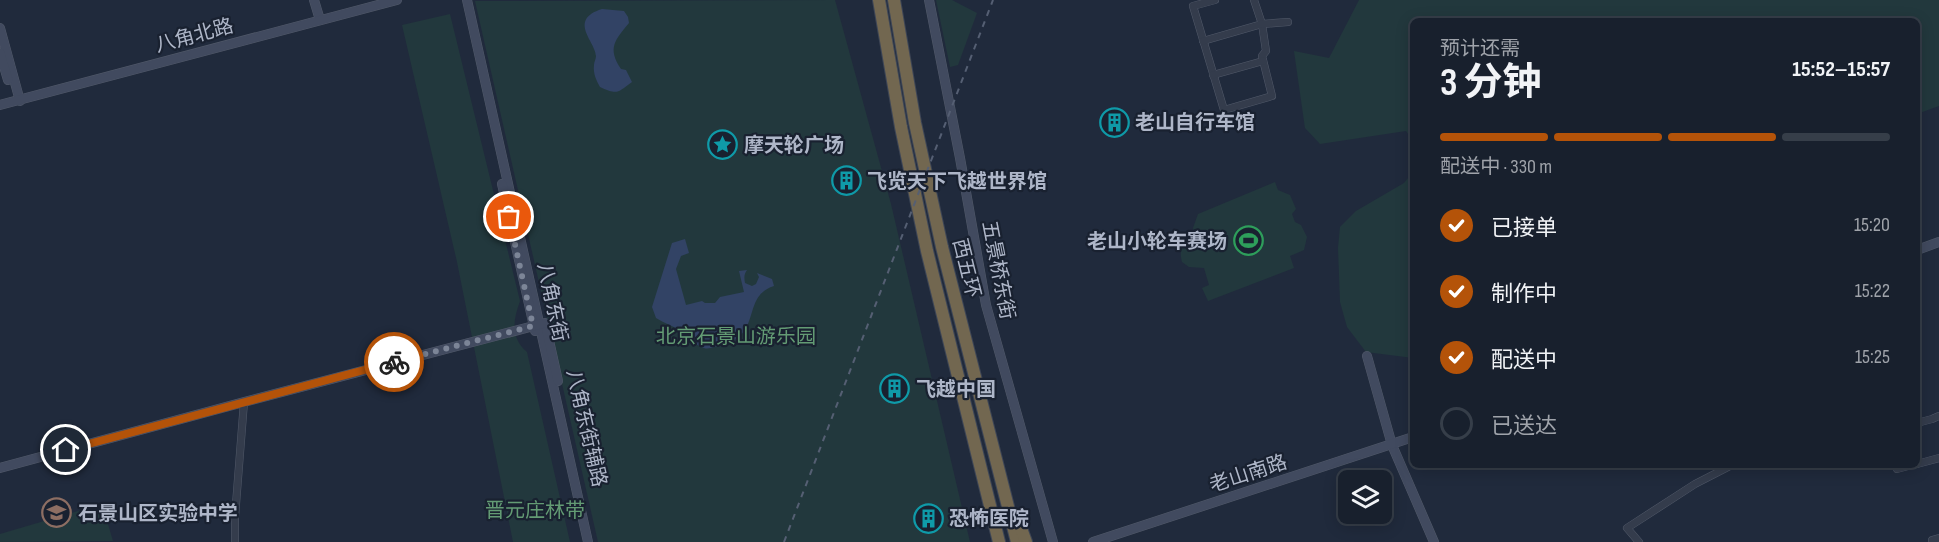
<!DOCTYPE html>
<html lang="zh">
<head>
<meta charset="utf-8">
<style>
  :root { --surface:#18202d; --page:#252d39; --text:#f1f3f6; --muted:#9fa3aa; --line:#363e49; --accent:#b45309 }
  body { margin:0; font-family:"Sofia Sans Condensed","Noto Sans SC",sans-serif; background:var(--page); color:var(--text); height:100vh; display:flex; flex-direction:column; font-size:22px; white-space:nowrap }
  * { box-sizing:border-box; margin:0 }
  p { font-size:20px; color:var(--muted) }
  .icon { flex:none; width:33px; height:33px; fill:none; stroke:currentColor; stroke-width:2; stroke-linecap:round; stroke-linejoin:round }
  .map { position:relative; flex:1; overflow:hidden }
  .panel { position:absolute; left:1410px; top:18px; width:510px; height:450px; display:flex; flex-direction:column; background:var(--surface); border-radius:9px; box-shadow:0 3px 15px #0003,0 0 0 2px var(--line) }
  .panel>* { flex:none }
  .buttons { position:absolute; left:1338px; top:470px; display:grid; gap:12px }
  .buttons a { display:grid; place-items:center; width:54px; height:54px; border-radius:9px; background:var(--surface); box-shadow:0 3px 15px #0003,0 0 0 2px var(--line); font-size:30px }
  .pin { position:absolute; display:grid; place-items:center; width:51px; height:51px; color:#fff; margin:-26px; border:3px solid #fff; border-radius:50%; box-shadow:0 2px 6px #0007 }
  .courier { position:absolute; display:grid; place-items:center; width:60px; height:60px; margin:-30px; border:4px solid #b45309; border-radius:50%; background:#fff; color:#222; box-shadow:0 2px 8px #0007 }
  .overview em { font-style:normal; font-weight:700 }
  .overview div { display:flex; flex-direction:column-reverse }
  .overview { display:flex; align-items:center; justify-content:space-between; height:102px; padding:0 30px }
  h1 { font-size:39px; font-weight:700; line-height:45px }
  .bar { display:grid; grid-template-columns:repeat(4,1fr); gap:9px 6px; align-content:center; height:72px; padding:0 30px }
  .bar i { height:8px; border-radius:4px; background:var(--line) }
  .bar .on { background:var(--accent) }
  .bar p { grid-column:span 4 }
  ol { padding:0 30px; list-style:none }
  li { display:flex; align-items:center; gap:18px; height:66px }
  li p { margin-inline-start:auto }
  li .icon { padding:6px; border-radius:50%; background:var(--accent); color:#fff; stroke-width:4 }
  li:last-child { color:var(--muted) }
  li i { width:33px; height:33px; border:3px solid var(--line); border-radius:50% }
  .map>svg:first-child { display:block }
</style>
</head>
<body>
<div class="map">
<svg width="1939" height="542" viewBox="0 0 1939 542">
  <rect width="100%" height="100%" fill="#202a3c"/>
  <g fill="#22383d">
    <path d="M835,0l56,204 79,338h-372l-123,-541z"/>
    <path d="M936,0h16l25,13 -19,52 -8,2z"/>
    <path d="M1359,0h580v106l-22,8v-93h-504v120l-7,-10 -86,13 -15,-16 -11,-77 35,7z"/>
    <path d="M450,14l70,287c-7,20 -10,36 7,51l43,190h-57l-56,-280 -55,-237z"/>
    <path d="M1413,172v186l-47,-6 -19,-25 -7,-25 -2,-54 2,-21 16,-16 48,-28z"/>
    <path d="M1275,182l3,8 12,5 6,14 -4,5 3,8 6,3 6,12 -3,13 -14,6 4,12 -86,33 -6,-13 7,-3 -5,-17 -15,-1 -7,-5c-4,-16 2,-17 14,-25l-3,-9 5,-14z"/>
    <path d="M102,504l11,37 -113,1v-8z"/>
  </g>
  <g fill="#324365">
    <path d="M602,9l22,2 4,6 1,6c-14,17 -22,25 -8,46l5,1 6,12c-15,11 -14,13 -32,5 -4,-7 -7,-14 -6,-22 0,-3 2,-6 2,-9 0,-14 -29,-36 6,-47z"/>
    <path d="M685,239l4,14 -8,3 -5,13 10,36 16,-4 3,2h10l5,-6 24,-5 -5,-21 8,-1c-3,4 -3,8 -2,13l7,3 4,-2 3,-7 -2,-4 15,6 2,7c-33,10 -11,49 -52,59 -6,1 -13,5 -18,3 -9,-3 -16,-11 -23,-17 -8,-5 -17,-8 -25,-13l-4,-11 20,-64z"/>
  </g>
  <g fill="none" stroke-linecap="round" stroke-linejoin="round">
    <defs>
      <g id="street">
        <path d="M1215,0l-22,6 31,104 48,-14 -10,-40 4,-5 -4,-27 -8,-24"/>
        <path d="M1203,41l59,-17 26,-2"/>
        <path d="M1213,75l50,-14"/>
        <path d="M1917,423l15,-4 7,-3"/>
        <path d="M1917,464l22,-6"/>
        <path d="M1897,469l15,-4"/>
        <path d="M235,542v-25l9,-115"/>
        <path d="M1639,542l-12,-14 68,-44 37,-19"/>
        <path d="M1932,542v-2l7,-2"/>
      </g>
      <g id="secondary">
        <path d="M314,0l6,20"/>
        <path d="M467,0l121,542"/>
        <path d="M929,0l31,158 26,147 67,237"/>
        <path d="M0,28l20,73"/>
        <path d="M0,53l8,27"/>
        <path d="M0,105l397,-105"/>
        <path d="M502,184l33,147"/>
        <path d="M1917,250l22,-8"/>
        <path d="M546,327l12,54"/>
        <path d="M1367,356l25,89 42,97"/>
        <path d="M0,468l244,-66 301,-79"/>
        <path d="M1093,542l320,-105"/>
      </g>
      <g id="highway">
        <path d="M879,0l22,127 26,124 72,291"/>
        <path d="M894,0l21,123 27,124 75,295"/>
        <path d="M1018,520l8,22"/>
      </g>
    </defs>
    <use href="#street" stroke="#515969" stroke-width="8"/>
    <use href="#secondary" stroke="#515969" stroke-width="10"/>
    <use href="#highway" stroke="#3e4656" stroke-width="14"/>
    <use href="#street" stroke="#343c4c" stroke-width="7"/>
    <use href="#secondary" stroke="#414a5f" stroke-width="9"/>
    <use href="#highway" stroke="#726750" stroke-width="12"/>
    <path stroke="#555f73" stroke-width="2" stroke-dasharray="6 6" stroke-linecap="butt" d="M784,542l209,-542"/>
  </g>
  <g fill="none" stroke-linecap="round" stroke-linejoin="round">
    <path stroke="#7c8597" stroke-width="6" stroke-dasharray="0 10.8" d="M394,362l139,-36 -24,-109"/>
    <path stroke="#b45309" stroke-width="8" d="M66,450l328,-88"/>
  </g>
  <defs>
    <symbol id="building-ring" viewBox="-11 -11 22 22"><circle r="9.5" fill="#192130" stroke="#0f9aa8" stroke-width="1.5"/><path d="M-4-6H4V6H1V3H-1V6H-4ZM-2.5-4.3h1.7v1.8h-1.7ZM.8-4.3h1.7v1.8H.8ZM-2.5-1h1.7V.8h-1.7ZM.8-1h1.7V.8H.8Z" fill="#0f9aa8"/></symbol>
    <symbol id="sight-ring" viewBox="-11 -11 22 22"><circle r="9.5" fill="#192130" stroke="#0f9aa8" stroke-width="1.5"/><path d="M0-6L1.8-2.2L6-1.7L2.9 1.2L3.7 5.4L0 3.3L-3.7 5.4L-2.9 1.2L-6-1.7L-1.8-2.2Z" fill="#0f9aa8"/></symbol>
    <symbol id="stadium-ring" viewBox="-11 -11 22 22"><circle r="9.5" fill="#192130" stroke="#2e9e5b" stroke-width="1.5"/><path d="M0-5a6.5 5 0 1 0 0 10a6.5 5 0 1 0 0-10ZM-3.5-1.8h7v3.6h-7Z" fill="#2e9e5b"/></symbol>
    <symbol id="school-ring" viewBox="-11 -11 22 22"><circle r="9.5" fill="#192130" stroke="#8d6e63" stroke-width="1.5"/><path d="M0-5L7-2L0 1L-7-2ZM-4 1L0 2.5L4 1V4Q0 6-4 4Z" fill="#8d6e63"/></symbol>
  </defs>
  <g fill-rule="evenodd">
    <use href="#building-ring" x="1098" y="106" width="33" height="33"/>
    <use href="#sight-ring" x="706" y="128" width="33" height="33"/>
    <use href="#building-ring" x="830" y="164" width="33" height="33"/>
    <use href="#stadium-ring" x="1232" y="224" width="33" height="33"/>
    <use href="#building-ring" x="878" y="372" width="33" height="33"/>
    <use href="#school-ring" x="40" y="496" width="33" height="33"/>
    <use href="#building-ring" x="912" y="502" width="33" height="33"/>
  </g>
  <g text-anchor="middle" stroke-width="4.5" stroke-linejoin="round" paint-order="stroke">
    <g font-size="20" fill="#aeb6c8" stroke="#192130">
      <text transform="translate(194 35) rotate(-15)" y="7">八角北路</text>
      <text transform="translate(967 268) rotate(76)" y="7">西五环</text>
      <text transform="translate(999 270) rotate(79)" y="7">五景桥东街</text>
      <text transform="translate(553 302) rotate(78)" y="7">八角东街</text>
      <text transform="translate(587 428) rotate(77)" y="7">八角东街辅路</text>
      <text transform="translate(1248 473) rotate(-18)" y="7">老山南路</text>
    </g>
    <g font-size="20" font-weight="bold" fill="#aeb6c8" stroke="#192130" text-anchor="start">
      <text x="1135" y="129">老山自行车馆</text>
      <text x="744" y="152">摩天轮广场</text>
      <text x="867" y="188">飞览天下飞越世界馆</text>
      <text x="1227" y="248" text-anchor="end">老山小轮车赛场</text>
      <text x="916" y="396">飞越中国</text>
      <text x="78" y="520">石景山区实验中学</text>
      <text x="949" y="525">恐怖医院</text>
    </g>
    <g font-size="20" fill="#639b74" stroke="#192130">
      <text x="736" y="343">北京石景山游乐园</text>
      <text x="535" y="517">晋元庄林带</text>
    </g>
  </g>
</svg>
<div class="buttons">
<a><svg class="icon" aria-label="layers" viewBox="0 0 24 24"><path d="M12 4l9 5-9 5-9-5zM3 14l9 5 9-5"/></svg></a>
</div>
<div class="pin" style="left:509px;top:217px;background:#ea580c"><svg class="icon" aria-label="bag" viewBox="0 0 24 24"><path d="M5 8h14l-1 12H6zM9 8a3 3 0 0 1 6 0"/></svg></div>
<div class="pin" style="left:66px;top:450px;background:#1f2937"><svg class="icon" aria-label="home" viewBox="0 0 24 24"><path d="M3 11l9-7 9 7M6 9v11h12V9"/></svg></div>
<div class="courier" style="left:394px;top:362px"><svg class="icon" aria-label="bike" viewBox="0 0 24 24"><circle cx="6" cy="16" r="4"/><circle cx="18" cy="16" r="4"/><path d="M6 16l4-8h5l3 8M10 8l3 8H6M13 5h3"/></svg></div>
<section class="panel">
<div class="overview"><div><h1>3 分钟</h1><p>预计还需</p></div><em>15:52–15:57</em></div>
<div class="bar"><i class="on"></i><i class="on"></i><i class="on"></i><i></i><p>配送中 · 330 m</p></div>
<ol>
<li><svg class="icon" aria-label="check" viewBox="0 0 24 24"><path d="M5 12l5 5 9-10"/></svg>已接单<p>15:20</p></li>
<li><svg class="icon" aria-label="check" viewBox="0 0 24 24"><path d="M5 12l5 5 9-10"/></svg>制作中<p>15:22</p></li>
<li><svg class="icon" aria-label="check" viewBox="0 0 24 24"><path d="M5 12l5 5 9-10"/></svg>配送中<p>15:25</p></li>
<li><i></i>已送达</li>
</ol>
</section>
</div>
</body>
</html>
